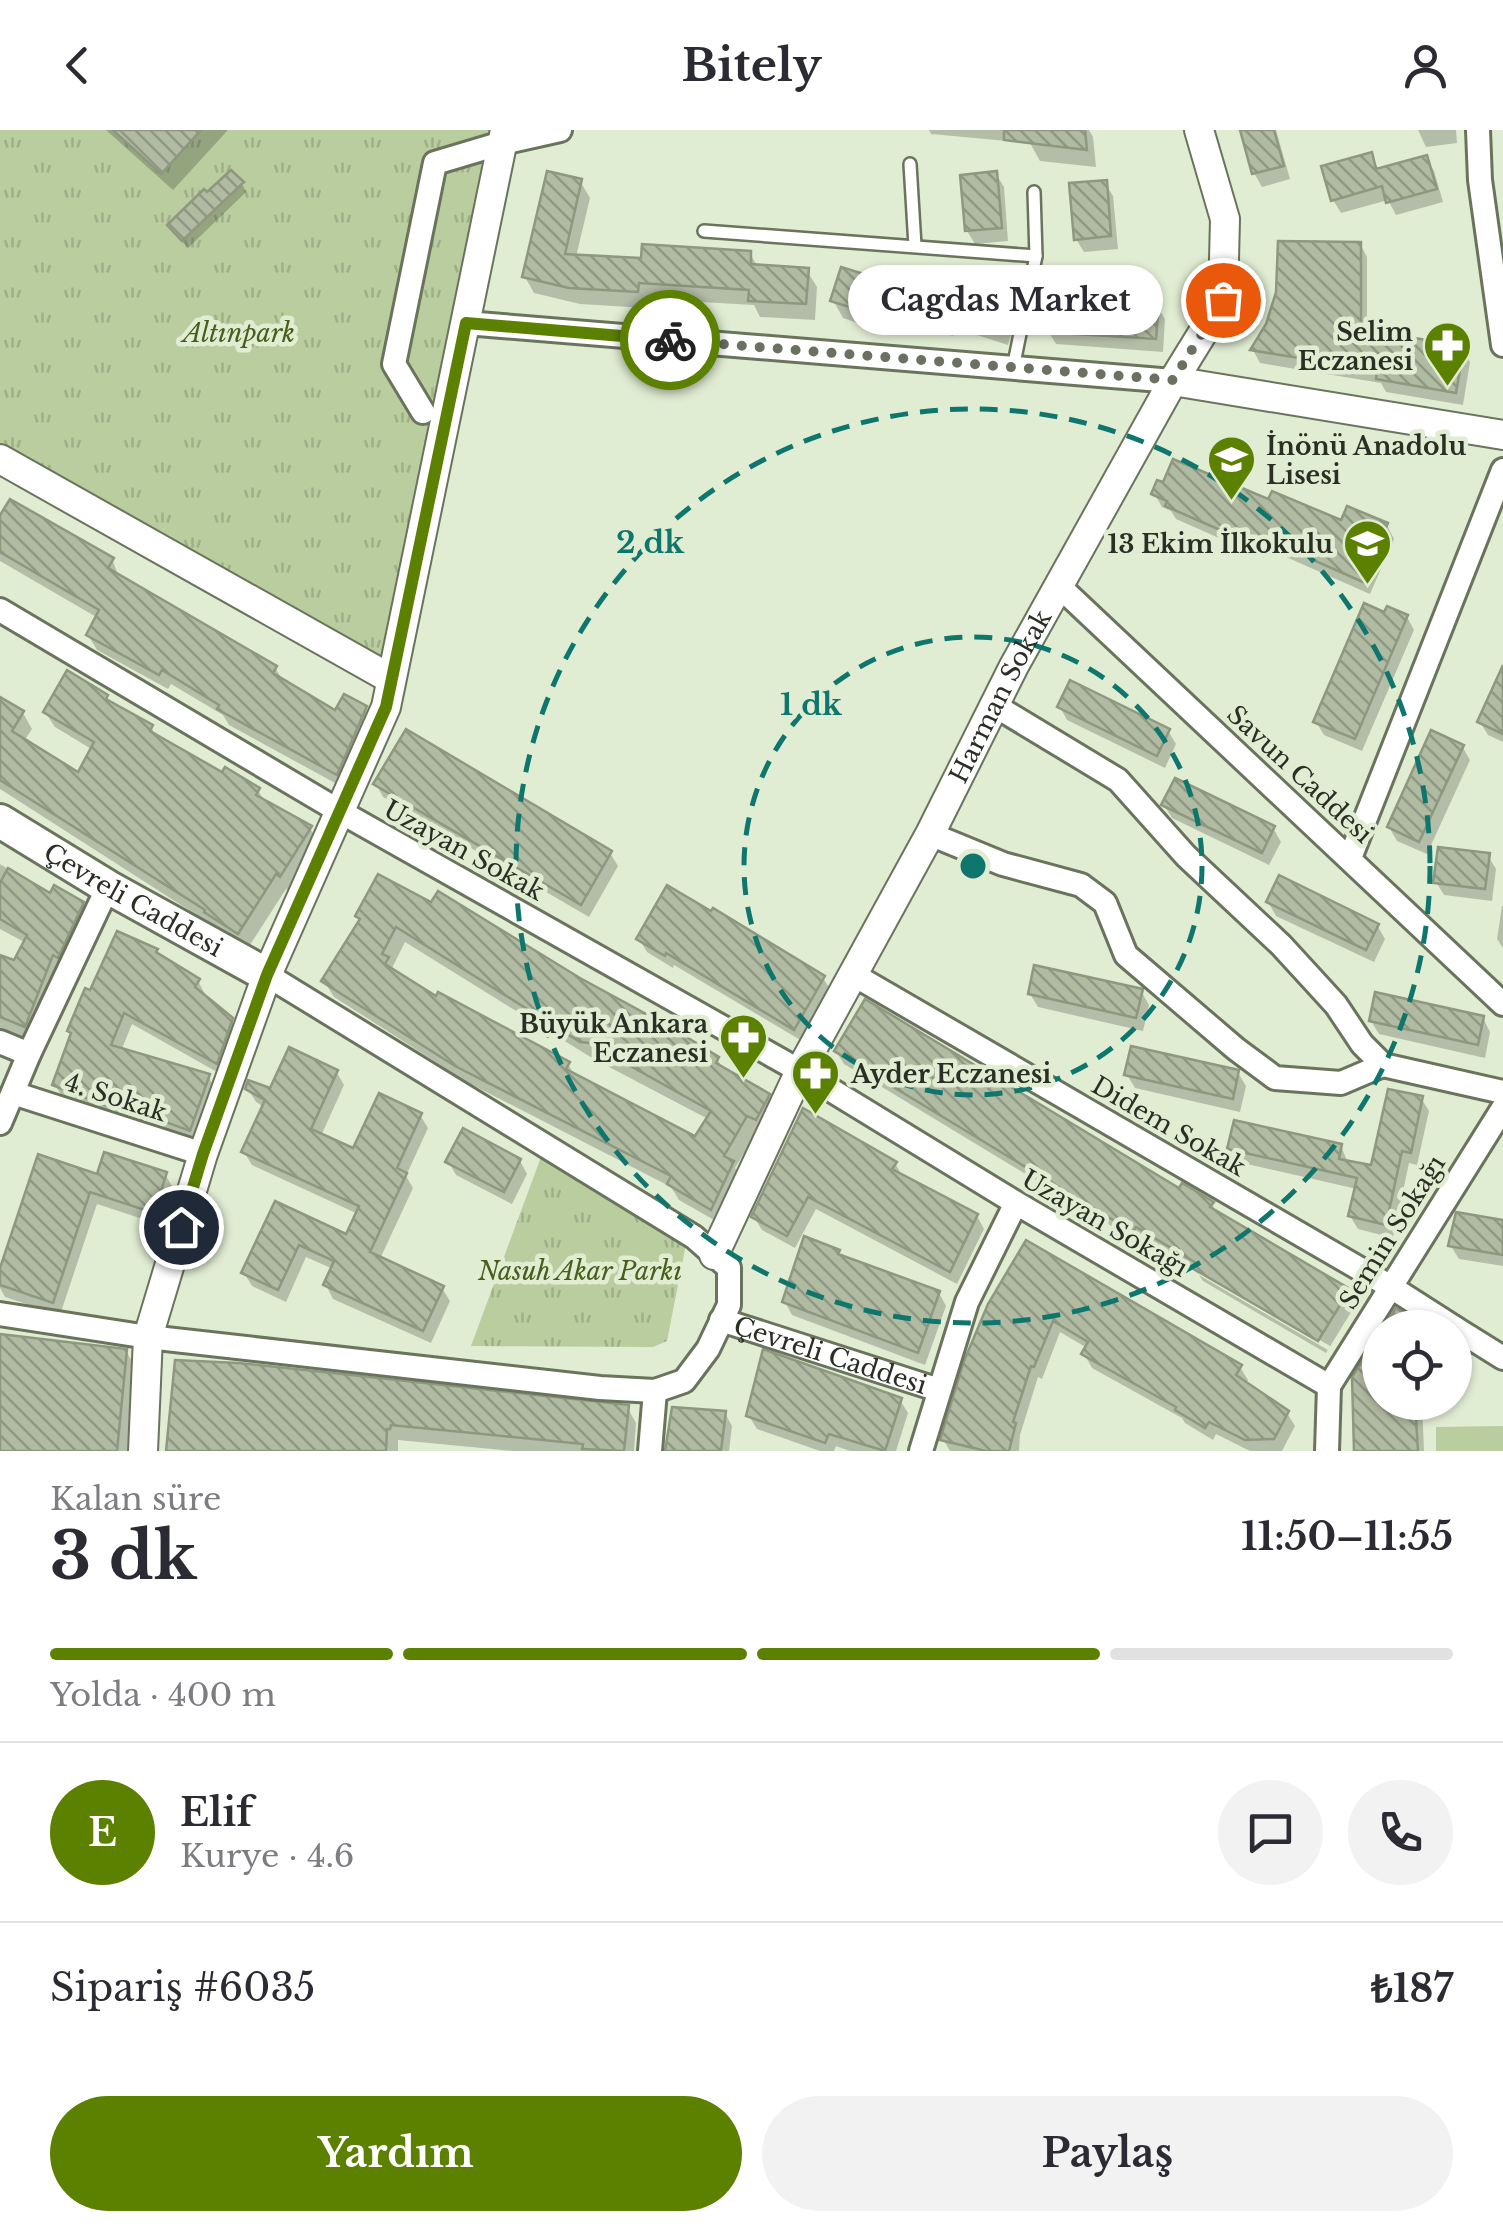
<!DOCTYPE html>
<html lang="tr">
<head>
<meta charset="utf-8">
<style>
  :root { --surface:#fff; --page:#f2f2f3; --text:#2b2b33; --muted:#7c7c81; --line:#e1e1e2; --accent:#5c8100 }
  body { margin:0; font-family:"Libre Baskerville",serif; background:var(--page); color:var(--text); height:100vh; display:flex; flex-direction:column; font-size:38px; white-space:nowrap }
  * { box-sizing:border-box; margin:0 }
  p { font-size:32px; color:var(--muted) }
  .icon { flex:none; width:55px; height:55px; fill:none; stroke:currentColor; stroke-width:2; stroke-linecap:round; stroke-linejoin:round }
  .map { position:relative; height:1321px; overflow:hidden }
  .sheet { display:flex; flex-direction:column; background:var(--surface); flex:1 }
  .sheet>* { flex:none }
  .tools { position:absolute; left:1362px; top:1180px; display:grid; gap:20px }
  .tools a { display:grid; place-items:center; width:110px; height:110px; border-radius:50%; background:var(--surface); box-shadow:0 2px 8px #0004; font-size:50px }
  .pin { position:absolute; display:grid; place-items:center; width:85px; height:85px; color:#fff; margin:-42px; border:5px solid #fff; border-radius:50%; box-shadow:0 2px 10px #0007 }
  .courier { position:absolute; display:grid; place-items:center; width:100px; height:100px; margin:-50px; border:8px solid #5c8100; border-radius:50%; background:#fff; color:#222; box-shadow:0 2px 12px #0007 }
  .bubble { position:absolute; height:70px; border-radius:35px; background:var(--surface); box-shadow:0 2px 8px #0004; font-size:32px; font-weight:700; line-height:70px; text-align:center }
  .head em { font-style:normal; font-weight:700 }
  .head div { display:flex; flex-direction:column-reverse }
  .head { display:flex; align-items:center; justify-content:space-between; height:170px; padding:0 50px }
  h1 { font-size:65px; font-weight:700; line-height:75px }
  .bar { display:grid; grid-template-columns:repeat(4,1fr); gap:15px 10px; align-content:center; height:120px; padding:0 50px }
  .bar i { height:12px; border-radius:8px; background:var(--line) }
  .bar .selected { background:var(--accent) }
  .bar p { grid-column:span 4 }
  .line { display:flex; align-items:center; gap:25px; padding:0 50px; border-top:2px solid var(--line) }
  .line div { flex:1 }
  .round { display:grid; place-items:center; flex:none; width:105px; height:105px; border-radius:52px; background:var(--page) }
  .button { display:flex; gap:20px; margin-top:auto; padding:20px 50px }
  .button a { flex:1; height:115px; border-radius:60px; background:var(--accent); color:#fff; font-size:40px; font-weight:700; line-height:115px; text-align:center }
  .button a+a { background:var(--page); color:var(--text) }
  header { display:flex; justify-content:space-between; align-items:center; height:130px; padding:0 50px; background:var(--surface); font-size:45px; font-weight:700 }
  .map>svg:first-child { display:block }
</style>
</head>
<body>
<header><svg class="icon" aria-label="back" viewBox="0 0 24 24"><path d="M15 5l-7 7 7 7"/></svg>Bitely<svg class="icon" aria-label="person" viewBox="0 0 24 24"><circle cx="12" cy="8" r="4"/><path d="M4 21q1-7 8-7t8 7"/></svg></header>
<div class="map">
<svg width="1503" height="1321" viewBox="0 0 1503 1321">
  <defs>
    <pattern id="grass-tufts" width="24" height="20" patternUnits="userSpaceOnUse" patternTransform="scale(2.5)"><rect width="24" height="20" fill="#b9cd9f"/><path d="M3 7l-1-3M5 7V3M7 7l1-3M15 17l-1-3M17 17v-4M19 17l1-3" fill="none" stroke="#9fb089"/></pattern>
    <pattern id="building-back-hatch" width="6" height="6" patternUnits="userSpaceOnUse" patternTransform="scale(2.5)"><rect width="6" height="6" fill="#b0bba2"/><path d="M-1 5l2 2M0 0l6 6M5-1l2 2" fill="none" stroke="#8f9884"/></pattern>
  </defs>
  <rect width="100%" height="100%" fill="#e1edd3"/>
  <g fill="url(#grass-tufts)">
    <path d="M0,0h505l-114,549 -391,-220z"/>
    <path d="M541,1027l145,87 -19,97 -14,6 -182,-1z"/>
  </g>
  <path fill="#b9cd9f" d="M1503,1296v25h-67v-24z"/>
  <g fill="#0003" fill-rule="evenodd">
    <path d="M106,0h122l-55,60z"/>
    <path d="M929,0h160l4,7 3,30 -56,-6 -10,-18 -99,-9z"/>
    <path d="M1243,0h33l14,49 -28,8 -8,-14z"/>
    <path d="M1418,0h38l1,13 -31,4z"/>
    <path d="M1371,25l8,15 47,-12 8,13 9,31 -47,13 -8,-15 -47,13 -8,-13z"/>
    <path d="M996,44l8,13 4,54 -33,3 -8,-13z"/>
    <path d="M580,51l10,17 -14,59 68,4 106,-7 8,13 49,4 10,16 -2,33 -55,-3 -6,-12 -107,-6 -1,9 -66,-4 -46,-11 -9,-16z"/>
    <path d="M1105,53l8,13 5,53 -34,3 -8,-13z"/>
    <path d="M242,54l4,8 -58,56 -13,-14 -5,-8z"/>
    <path d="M1360,114l7,13v75l95,17 8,13 -7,43 -77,-13 -5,-9 -121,-20 -7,-13z"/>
    <path d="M894,156l114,9 10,18 -10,32 -53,-17 -2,8 -58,-18 -4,16 -48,-16 -10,-18z"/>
    <path d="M1157,176l8,13 -2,33 -107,-8 -8,-13z"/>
    <path d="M1154,363l115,9 73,21 45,2 7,14 -24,55 -102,-45 -4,9 -88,-39 -5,-8 -9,-4z"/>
    <path d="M0,390l112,39 7,18 156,90 9,16 52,30 29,-5 9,15 -28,66 -117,-64 -6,-10 -52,-31 -3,5 -71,-39 -9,-15 10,-17 -98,-57z"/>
    <path d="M1385,485l22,2 7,13 -52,121 -38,-16 -8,-13z"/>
    <path d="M1503,542v70l-15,-7 -8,-13z"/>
    <path d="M107,567l4,8 40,22 7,12 65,37 35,14 8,14 44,24 9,16 -29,47 -4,-2 -38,59 -248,-159v-89l23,13 9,16 -8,12 55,34 14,-25 -38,-23 -10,-15z"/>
    <path d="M1060,577l108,24 8,13 -11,24 -98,-48z"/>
    <path d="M1462,616l8,14 -43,94 -30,-13 -8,-14z"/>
    <path d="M376,654l234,69 8,13 -29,51 -206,-120z"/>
    <path d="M1164,675l109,23 8,14 -12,23 -97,-47z"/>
    <path d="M1488,726l8,13 -4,32 -48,-6 -8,-13z"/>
    <path d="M0,734l51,32 32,7 9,16 -59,122 -33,-13v-71l15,6 11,-20 -26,-14z"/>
    <path d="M1268,772l109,23 8,14 -11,23 -98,-46z"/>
    <path d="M432,775l147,75 138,79 7,11 44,25 10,17 -21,20 -22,36 7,12 -21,44 -42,-24 -8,-13 -204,-105 -133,-85 -10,-16 37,-60 -3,-5zM405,812l187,116 116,61 -12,20 -120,-61 -8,-14 -131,-65 -42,-26 -3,-5z"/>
    <path d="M1502,776h1v42l-6,-9z"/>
    <path d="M639,809l184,39 8,13 -29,50 -128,-76 -1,3 -26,-16z"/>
    <path d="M156,821l4,6 38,24 7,13 -1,3 27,22 8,14 -15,43 -92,-52 -11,27 87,25 8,14 -19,53 -134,-45 -8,-13 37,-91z"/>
    <path d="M1141,861l8,14 -6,26 -105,-24 -8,-13z"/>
    <path d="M1483,888l7,14 -5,26 -106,-24 -8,-13z"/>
    <path d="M836,921l376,153 6,11 130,76 8,13 -30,49 -123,-72 -4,-6 129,75 2,-4 -131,-77v5l-55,-35 -3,5 -297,-180z"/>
    <path d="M336,941l8,14 -23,51 33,16 66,-37 8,13 -22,48 7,12 -33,71 62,29 8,13 -19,42 -98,-44 -7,-14 7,-16 -27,-12 -20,45 -34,-16 -8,-13 32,-69 72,33 10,-23 -106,-49 -8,-13 20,-45 -8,-5 -8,-13 24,2z"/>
    <path d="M1238,943l8,13 -6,26 -105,-24 -8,-13z"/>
    <path d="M1421,968l8,13 -12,54 -8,-2 -16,75 -35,-9 -8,-13 7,-27 -119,-27 -8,-13 111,-3 7,17 25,5z"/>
    <path d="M448,1031h72l7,13 -15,30 -56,-29z"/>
    <path d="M895,1033l8,15 74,38 7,13 -27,55 -141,-75 -21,39 -33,-18 -8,-13z"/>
    <path d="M165,1044l8,14 -12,37 -64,-21 -37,111 -55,-18 -5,-9v-12l99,-99z"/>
    <path d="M1503,1094v42l-44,-7 -8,-13z"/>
    <path d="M838,1122l3,6 98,35 7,13 -21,59 -133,-50 -7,-13z"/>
    <path d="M990,1175l250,62 8,13 -3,5 42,28 8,13 -13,25h-32l-34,-17 -3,6 -28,-17 -3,-5 -90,-50 -8,-14 3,-6 -27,-16 -18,47 -4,-2 -18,58 -1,16h-69l-7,-12z"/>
    <path d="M1380,1208v64h42l2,49h-66z"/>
    <path d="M0,1209l126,12 9,16 -8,84h-127z"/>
    <path d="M177,1233l450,44 9,16 -2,28h-121l-115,-11v11h-230z"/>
    <path d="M900,1270l8,13 -12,38h-46l-14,-5 -2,5h-14l-63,-22 -8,-13z"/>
    <path d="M725,1283l7,13 -3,25h-61z"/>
  </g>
  <g fill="url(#building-back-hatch)" stroke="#8d987f" stroke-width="2.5" fill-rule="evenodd">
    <path d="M113,0h88l-40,44z"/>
    <path d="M1004,0h81l2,20 -83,-10z"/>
    <path d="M1240,0h34l10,36 -32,8z"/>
    <path d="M1372,22l4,17 51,-14 10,34 -51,14 -4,-17 -51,15 -10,-35z"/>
    <path d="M231,40l13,12 -62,59 -15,-16 37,-36 3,3z"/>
    <path d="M547,41l35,8 -17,75 76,4 1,-14 109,7v13l58,4 -3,36 -58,-3 1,-11 -110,-7 -1,9 -69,-4 -47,-11z"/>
    <path d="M997,41l5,57 -37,3 -5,-56z"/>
    <path d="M1107,50l4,56 -37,4 -5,-57z"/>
    <path d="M1278,111l83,1v86l103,19 -8,46 -80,-14 1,-8 -127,-21 16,-26 10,-32z"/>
    <path d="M841,137l52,16 4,-14 54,17 3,-11 55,18 -11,35 -53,-17 -2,8 -57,-18 -5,16 -51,-16z"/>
    <path d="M1048,166l111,7 -3,36 -111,-7z"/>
    <path d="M1173,329l95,40 4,-8 69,29 6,-14 41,17 -25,59 -102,-45 -4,9 -92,-40 2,-5 -16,-7 6,-14 6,2z"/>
    <path d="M10,369l104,59 -6,10 169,98 -4,7 62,37 9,-16 23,12 -30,69 -120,-66 2,-4 -57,-35 -3,5 -73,-40 13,-25 -99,-58v-37z"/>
    <path d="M1364,473l20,9 3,-6 21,9 -53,124 -42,-17z"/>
    <path d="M1503,535v69l-26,-12z"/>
    <path d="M67,540l41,25 -2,4 47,26 -3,6 72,41 3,-5 35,21 -4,7 56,31 -32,51 -4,-3 -38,60 -34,-22 1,-2 -205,-130v-83l24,14 -12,20 66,41 16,-30 -51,-30z"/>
    <path d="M1070,550l100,49 -13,27 -100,-49z"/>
    <path d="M406,599l206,122 -31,54 -208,-121z"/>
    <path d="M1431,600l33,15 -45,97 -32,-15z"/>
    <path d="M1175,648l100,48 -13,27 -101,-48z"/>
    <path d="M1438,717l52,6 -5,36 -52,-6z"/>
    <path d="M8,738l42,25 4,-8 30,17 -26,56 -5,-3 -28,72 -25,-10v-62l14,5 13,-25 -27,-16v-36z"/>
    <path d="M378,744l53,28 7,-11 142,87 92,50 47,29 -3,6 54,31 -14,26 -9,-4 -23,40 10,5 -23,49 -44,-26 4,-8 -216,-110 -134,-85 39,-62 -5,-3zM396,797l184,115 9,1 122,68 -16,25 -129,-67 4,-7 -132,-70 -2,4 -51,-32 4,-7 -7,-3z"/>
    <path d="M1279,745l100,49 -13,26 -100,-48z"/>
    <path d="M667,755l44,26 2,-3 112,68 -31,54 -128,-77 -1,3 -29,-17z"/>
    <path d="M117,801l41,18 -2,3 44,27 -5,8 38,31 -16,46 -93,-51 -13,32 99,29 -20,57 -46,-17 -32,-6 -60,-23 19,-52 -4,-2 18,-43 5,2z"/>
    <path d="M1034,835l109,24 -7,29 -108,-24z"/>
    <path d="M1375,862l109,24 -6,29 -109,-24z"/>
    <path d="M865,869l314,189 3,-5 32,19 -4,5 140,82 -32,52 -126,-73 4,-5 -60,-36 -3,5 -299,-181z"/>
    <path d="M1131,916l108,24 -6,29 -109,-24z"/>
    <path d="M289,917l49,23 -27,59 42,19 26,-55 43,20 -25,55 10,5 -37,79 74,34 -21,45 -100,-46 11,-24 -35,-16 -21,45 -37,-17 34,-72 71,33 13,-28 -118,-54 24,-52 -20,-11 3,-9 22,8z"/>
    <path d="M1388,959l35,7 -12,57 -9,-2 -16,74 -38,-9 9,-38 -130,-29 7,-29 108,24 -3,15 32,6z"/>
    <path d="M803,978l94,54 -5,7 86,45 -28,58 -142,-75 -21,39 -36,-19z"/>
    <path d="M463,998l58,31 -17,33 -59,-30z"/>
    <path d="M104,1022l63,20 -13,41 -64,-21 -37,111 -53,-18v-17l38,-114 59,20z"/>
    <path d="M1456,1082l47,8v35l-55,-9z"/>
    <path d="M804,1106l36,14 -2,4 102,37 -22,62 -136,-51z"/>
    <path d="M1026,1110l216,125 -6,10 53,36 -15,28 -29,1 -36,-18 -4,6 -30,-18 1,-3 -95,-53 7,-12 -35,-21 -19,46 -3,-1 -18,56 3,1 -7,28h-23l-46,-11 24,-79 24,-57z"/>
    <path d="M1396,1178l30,20h-43z"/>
    <path d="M1380,1203v69h35l3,49h-64l-2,-74z"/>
    <path d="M0,1204l127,15 -10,102h-117z"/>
    <path d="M763,1219l139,49 -17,53 -56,-17 -4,9 -79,-27z"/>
    <path d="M175,1230l64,3 390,42 -5,46 -42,-2 1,-5 -192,-19 -1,4h-3l-1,22h-220z"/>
    <path d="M672,1277l54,4 -5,40h-56z"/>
  </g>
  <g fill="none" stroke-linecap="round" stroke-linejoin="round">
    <defs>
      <g id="service">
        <path d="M910,34l5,82"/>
        <path d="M704,101l332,25"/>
        <path d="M1013,238l23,-112 -2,-64"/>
      </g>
      <g id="minor">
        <path d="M1478,0l2,50 23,165"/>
        <path d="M466,193l707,58"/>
        <path d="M423,282l-29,-48 41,-201 67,-20 58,-13"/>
        <path d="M1059,456l444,418"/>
        <path d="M0,480l339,201 461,260 216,132 313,183"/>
        <path d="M994,575l124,75 68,76 95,89 55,60 26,39 21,21 120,27"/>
        <path d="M930,704l73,30 78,21 24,18 21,52 110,94 39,29 66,5 42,-18"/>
        <path d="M1350,728l153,-388"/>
        <path d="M854,845l537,312 64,41"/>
        <path d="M0,912l29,12"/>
        <path d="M13,963l190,61"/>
        <path d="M0,993l29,-69 79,-167"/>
        <path d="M0,1184l148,23 452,51 55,3 29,-10 24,-32 21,-44v-37l-35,-31 -427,-262"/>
        <path id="s1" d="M721,1190l218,70"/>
        <path d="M1455,1198l48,30"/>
        <path d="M1329,1256l174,-278"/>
        <path d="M650,1321l5,-60"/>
        <path d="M921,1321l46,-149 49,-99"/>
        <path d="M1327,1321l2,-65"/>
      </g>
      <g id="tertiary">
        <path d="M1173,251l330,54"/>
        <path d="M0,329l391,220"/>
        <path id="s2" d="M714,1125l86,-184 130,-237 84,-168 159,-285 50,-81 2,-81 -26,-89"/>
        <path d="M143,1321l5,-114 55,-183 64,-179 119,-268 119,-577"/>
      </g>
      <g id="secondary">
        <path id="s3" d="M0,691l108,66 159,88"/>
      </g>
    </defs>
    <use href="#service" stroke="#6a745d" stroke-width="16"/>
    <use href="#minor" stroke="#6a745d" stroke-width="28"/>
    <use href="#tertiary" stroke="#6a745d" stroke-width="32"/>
    <use href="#secondary" stroke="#6a745d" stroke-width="38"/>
    <use href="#service" stroke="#fff" stroke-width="11"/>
    <use href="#minor" stroke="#fff" stroke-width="22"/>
    <use href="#tertiary" stroke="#fff" stroke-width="28"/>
    <use href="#secondary" stroke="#fff" stroke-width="32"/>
  </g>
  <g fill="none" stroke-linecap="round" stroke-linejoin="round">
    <path stroke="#6a7161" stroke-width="10" stroke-dasharray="0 18" d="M670,210l503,40 50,-80"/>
    <path stroke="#5c8100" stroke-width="12" d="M181,1097l22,-73 64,-179 119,-268 80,-384 204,17"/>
  </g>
  <g fill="none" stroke="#0f766e" stroke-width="5" stroke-dasharray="18 12">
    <circle cx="973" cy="736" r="229"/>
    <circle cx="973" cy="736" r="457"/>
  </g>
  <defs>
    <symbol id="pharmacy-pin" viewBox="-11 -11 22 30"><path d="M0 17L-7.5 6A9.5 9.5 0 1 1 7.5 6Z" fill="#5c8100" stroke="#e1edd3"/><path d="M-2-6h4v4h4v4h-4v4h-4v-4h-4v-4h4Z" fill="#fff"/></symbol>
    <symbol id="school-pin" viewBox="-11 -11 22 30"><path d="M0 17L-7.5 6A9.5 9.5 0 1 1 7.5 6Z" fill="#5c8100" stroke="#e1edd3"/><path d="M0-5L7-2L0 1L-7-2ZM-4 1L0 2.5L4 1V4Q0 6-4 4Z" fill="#fff"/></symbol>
  </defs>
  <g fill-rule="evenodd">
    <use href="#pharmacy-pin" x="1420" y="188" width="55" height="75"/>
    <use href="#school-pin" x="1204" y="302" width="55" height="75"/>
    <use href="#school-pin" x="1340" y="386" width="55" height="75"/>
    <use href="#pharmacy-pin" x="716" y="880" width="55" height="75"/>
    <use href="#pharmacy-pin" x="788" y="916" width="55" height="75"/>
  </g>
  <g text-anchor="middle" stroke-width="9" stroke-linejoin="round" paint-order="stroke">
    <g font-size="25" font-weight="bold" fill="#2a2e24" stroke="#e1edd3" text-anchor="end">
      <text x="1413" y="211">Selim<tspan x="1413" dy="29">Eczanesi</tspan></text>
      <text x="1266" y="325" text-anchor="start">İnönü Anadolu<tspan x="1266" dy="29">Lisesi</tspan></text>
      <text x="1333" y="423">13 Ekim İlkokulu</text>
      <text x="708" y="903">Büyük Ankara<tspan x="708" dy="29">Eczanesi</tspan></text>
      <text x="851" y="953" text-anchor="start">Ayder Eczanesi</text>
    </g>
    <g font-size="25" font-style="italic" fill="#475f1b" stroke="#e1edd3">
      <text x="239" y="212">Altınpark</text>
      <text x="580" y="1150">Nasuh Akar Parkı</text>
    </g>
    <g font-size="25" fill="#2a2e24" stroke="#e1edd3">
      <text dy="9" stroke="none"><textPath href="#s2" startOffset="628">Harman Sokak</textPath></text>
      <text transform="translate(1300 644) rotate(43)" y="9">Savun Caddesi</text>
      <text transform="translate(464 720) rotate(29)" y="9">Uzayan Sokak</text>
      <text dy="9" stroke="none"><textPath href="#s3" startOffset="155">Çevreli Caddesi</textPath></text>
      <text transform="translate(116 967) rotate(18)" y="9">4. Sokak</text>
      <text transform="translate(1169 996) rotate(30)" y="9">Didem Sokak</text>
      <text transform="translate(1105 1093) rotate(30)" y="9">Uzayan Sokağı</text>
      <text transform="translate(1392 1102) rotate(-58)" y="9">Semin Sokağı</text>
      <text dy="9" stroke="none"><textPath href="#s1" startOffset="115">Çevreli Caddesi</textPath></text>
    </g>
  </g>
  <circle cx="973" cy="736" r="15" fill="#0f766e" stroke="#e1edd3" stroke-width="5"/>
  <g font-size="30" text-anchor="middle" font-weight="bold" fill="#0f766e" stroke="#e1edd3" stroke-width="9" stroke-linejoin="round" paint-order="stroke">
    <text x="650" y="423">2 dk</text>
    <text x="811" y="585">1 dk</text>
  </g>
</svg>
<div class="tools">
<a><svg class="icon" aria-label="locate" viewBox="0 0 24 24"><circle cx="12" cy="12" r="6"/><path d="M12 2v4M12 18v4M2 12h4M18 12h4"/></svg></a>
</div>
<div class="pin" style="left:1223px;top:170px;background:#ea580c"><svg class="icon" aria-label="bag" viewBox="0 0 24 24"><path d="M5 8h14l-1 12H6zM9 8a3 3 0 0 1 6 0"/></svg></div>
<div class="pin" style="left:181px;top:1097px;background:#1f2937"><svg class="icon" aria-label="home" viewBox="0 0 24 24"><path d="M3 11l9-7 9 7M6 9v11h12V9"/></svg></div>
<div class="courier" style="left:670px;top:210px"><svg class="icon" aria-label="bike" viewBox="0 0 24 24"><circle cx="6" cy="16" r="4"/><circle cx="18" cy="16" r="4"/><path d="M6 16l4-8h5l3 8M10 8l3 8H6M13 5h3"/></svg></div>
<div class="bubble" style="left:848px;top:135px;width:315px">Cagdas Market</div>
</div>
<section class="sheet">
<div class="head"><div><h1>3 dk</h1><p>Kalan süre</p></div><em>11:50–11:55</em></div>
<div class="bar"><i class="selected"></i><i class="selected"></i><i class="selected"></i><i></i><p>Yolda · 400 m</p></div>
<div class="line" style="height:180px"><b class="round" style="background:var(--accent);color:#fff">E</b><div><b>Elif</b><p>Kurye · 4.6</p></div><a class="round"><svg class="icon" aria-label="chat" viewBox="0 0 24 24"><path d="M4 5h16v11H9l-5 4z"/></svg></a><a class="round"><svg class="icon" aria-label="phone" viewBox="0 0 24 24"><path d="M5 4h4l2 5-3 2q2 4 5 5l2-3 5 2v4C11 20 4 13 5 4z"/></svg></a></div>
<div class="line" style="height:130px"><div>Sipariş #6035</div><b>₺187</b></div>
<div class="button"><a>Yardım</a><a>Paylaş</a></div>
</section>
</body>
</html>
